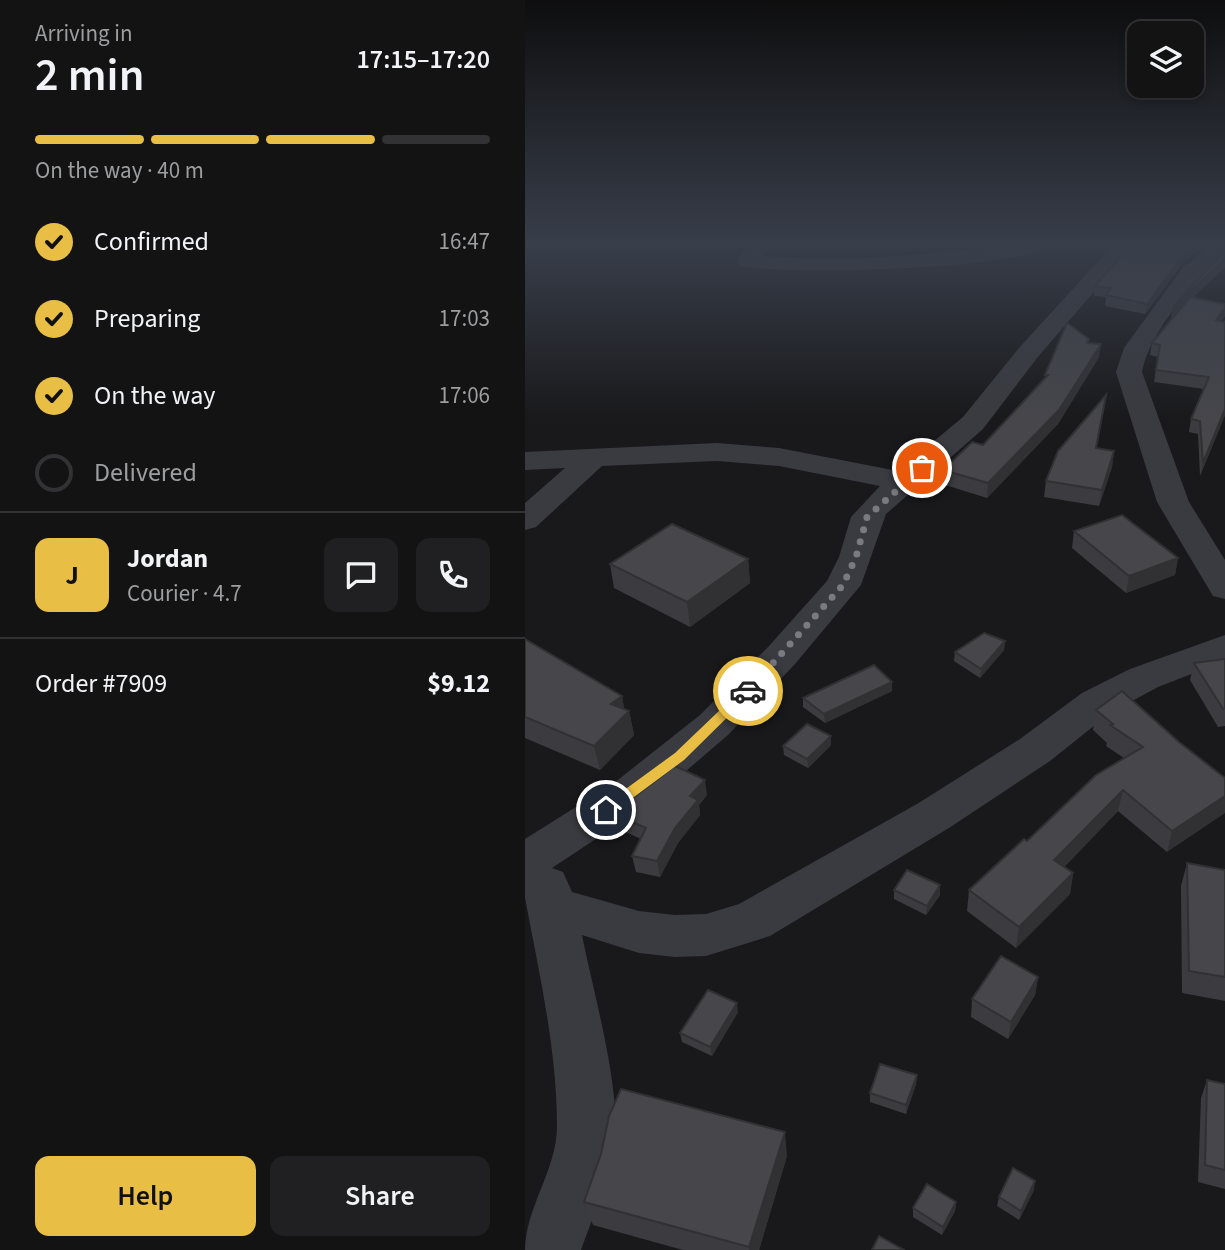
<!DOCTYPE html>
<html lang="en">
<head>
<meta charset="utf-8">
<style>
  :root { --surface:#131314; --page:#202022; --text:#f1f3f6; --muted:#9d9ea0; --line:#323234; --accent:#e8bf44 }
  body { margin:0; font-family:"Source Sans 3",sans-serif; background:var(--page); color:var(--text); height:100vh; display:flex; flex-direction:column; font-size:26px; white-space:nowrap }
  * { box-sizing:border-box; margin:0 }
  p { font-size:23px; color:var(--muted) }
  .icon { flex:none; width:38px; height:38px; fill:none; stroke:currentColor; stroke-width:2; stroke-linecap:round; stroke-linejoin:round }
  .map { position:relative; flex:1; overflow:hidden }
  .details { display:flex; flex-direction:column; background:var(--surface); width:525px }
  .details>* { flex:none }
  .fabs { position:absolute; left:602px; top:21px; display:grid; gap:14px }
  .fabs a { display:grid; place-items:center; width:77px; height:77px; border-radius:14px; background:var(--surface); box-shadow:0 4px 10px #0003,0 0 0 2px var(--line); font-size:35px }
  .pin { position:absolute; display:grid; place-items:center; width:60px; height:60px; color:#fff; margin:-30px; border:4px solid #fff; border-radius:50%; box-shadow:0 2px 7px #0007 }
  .courier { position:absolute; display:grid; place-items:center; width:70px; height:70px; margin:-35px; border:5px solid #e8bf44; border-radius:50%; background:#fff; color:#222; box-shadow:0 2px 9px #0007 }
  .overview em { font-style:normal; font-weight:600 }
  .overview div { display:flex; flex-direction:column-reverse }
  .overview { display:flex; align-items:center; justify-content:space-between; height:119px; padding:0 35px }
  h1 { font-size:46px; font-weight:600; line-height:52px }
  .bar { display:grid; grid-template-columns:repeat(4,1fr); gap:10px 7px; align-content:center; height:84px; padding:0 35px }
  .bar i { height:9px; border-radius:5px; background:var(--line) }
  .bar .current { background:var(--accent) }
  .bar p { grid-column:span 4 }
  .line { display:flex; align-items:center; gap:18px; padding:0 35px; border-top:2px solid var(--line) }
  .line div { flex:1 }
  .round { display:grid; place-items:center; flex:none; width:74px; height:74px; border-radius:14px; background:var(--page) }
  ol { padding:0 35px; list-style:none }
  li { display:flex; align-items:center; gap:21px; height:77px }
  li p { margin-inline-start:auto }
  li .icon { padding:7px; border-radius:50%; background:var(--accent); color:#111; stroke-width:4 }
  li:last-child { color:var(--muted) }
  li i { width:38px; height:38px; border:4px solid var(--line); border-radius:50% }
  .cta { display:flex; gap:14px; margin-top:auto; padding:14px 35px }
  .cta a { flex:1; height:80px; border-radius:14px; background:var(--accent); color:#111; font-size:28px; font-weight:600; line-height:80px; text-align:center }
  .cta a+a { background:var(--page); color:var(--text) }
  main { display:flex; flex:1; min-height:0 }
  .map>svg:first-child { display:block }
</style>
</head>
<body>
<main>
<section class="details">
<div class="overview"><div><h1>2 min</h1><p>Arriving in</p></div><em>17:15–17:20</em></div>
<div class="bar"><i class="current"></i><i class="current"></i><i class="current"></i><i></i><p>On the way · 40 m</p></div>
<ol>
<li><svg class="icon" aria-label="check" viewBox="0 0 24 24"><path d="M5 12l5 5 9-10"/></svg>Confirmed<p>16:47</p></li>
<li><svg class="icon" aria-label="check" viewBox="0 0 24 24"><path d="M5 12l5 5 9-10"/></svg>Preparing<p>17:03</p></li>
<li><svg class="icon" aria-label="check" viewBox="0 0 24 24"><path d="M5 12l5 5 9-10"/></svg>On the way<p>17:06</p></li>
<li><i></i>Delivered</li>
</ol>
<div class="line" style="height:126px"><b class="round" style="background:var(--accent);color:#111">J</b><div><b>Jordan</b><p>Courier · 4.7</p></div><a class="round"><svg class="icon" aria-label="chat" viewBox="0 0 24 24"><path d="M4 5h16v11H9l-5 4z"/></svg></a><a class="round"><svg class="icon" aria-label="phone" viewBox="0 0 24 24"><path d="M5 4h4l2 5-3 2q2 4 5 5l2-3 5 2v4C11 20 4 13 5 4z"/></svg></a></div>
<div class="line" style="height:91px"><div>Order #7909</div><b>$9.12</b></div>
<div class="cta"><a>Help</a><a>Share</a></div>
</section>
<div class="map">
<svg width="700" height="1250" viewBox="0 0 700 1250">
  <rect width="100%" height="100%" fill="#19191b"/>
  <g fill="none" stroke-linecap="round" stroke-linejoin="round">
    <g fill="#3a3b40" fill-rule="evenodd">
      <path d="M223,245h21l-7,11c45,3 90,4 135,0 51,-3 100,-11 150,-11 -17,25 -269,30 -307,21l-3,-5z"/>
      <path d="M588,245h21l-97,113 -54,71 -97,85 -25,71 -66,79 -67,71 -84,72 -92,61 11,4 9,20 67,19 36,4 31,-1 33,-10 178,-100 103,-65 62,-46 48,-24 95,-34v26l-67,26 -48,26 -60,48 -101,67 -179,108 -64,20 -31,1 -36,-4 -57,-18c11,56 36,142 33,196 -3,42 -20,80 -34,119h-56c0,-42 32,-80 32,-124 0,-76 -18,-154 -32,-228 0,-19 0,-41 0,-59l89,-56 86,-68 69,-69 58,-65 12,-24 12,-40 29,-31 -101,-20 -62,-5 -115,5 -66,61 -11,3v-27l40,-35 -40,2v-18l192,-9 62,5 119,23 65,-54 56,-69z"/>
      <path d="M685,246h14l1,8c-31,28 -75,76 -83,118l47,130 36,58v39l-12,-3 -56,-94 -41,-130 8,-24 60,-82z"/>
    </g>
  </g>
  <g fill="#3c3c40">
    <path d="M700,250v17l-33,31 33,18 -4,5 4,94 -25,61 -2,-42 -9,-2 2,-13 13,-30 -50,-7 4,-25 -8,-2 2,-12 30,-35 -11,10z"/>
    <path d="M657,264l-37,50 -40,-8 1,-9 -12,-1 1,-10z"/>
    <path d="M563,343l11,14 -41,67 -71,74 -45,-14 1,-14 40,-25 62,-66v-4z"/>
    <path d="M579,410l-8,38 18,3 -2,16 -13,39 -55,-9 2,-16z"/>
    <path d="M549,531l104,27 -3,17 -49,18 -54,-45z"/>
    <path d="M223,559l2,24 -60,44 -76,-39 -4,-24z"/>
    <path d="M0,639l97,57 2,13 5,2 5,24 -34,35 -75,-32z"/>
    <path d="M480,641l-1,9 -24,28 -26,-17 1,-9z"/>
    <path d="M700,659v67l-7,1 -28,-47 4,-17z"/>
    <path d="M367,682v9l-67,32 -22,-16v-9z"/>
    <path d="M571,710l83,32 46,36 -58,74 -49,-41 -54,56 9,6 -3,21 -54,54 -49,-37 2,-21 155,-132 -18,-12 1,-3 -14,-13z"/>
    <path d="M306,745l-23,23 -24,-13 -1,-9z"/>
    <path d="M182,795l-8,10 1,10 -22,28 -18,34 -24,-5 -4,-16 9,-17 -24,-11 -4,-15z"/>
    <path d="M662,863l38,7v131l-43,-8 -1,-107z"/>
    <path d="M369,890l46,5 -14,20 -32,-16z"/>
    <path d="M513,977l-3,18 -27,44 -37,-22 1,-18z"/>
    <path d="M213,1012l-26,44 -30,-14 -2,-9z"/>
    <path d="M392,1075l-1,9 -10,30 -36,-12v-9z"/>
    <path d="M682,1080l18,4v105l-27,-7 3,-84z"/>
    <path d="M262,1156l-28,94h-76l-90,-25 -9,-23z"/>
    <path d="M509,1190l-15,30 -22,-14 2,-9z"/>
    <path d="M431,1202l-1,9 -13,24 -29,-18v-9z"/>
  </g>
  <g fill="#313134">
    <path d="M671,245h11l-25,19 -37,50 2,-10 37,-50z"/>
    <path d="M700,259v8l-54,51 2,-11z"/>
    <path d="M700,308v8l-11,16 2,-12z"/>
    <path d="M576,344l-2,13 -41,67 -71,74 1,-15z"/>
    <path d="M700,409v6l-25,61 3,-13z"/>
    <path d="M589,451l-2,16 -13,39 3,-16z"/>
    <path d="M653,558l-3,17 -49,18 3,-17z"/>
    <path d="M223,559l2,24 -60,44 -3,-25z"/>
    <path d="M480,641l-1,9 -24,28 1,-9z"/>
    <path d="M367,682v9l-67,32 -1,-9z"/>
    <path d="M97,696l3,19 4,-4 5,24 -34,35 -6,-24 17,-42z"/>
    <path d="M306,736v9l-23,23 -1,-9z"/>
    <path d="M180,780l2,15 -8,10 1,10 -22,28 -18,34 -3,-16 33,-65z"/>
    <path d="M598,790l-5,21 -67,70 3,-21z"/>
    <path d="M700,796v17l-58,39 5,-21z"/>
    <path d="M548,873l-3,21 -54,54 3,-21z"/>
    <path d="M415,885v10l-14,20 1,-9z"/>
    <path d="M513,977l-3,18 -27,44 3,-17z"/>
    <path d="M212,1003l1,9 -26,44 -2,-9z"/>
    <path d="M392,1075l-1,9 -10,30v-9z"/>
    <path d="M260,1132l2,24 -28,94h-10v-3z"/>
    <path d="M510,1181l-1,9 -15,30 2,-9z"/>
    <path d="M431,1202l-1,9 -13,24 1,-8z"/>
  </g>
  <g fill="#46464b" stroke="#313134" stroke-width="2">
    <path d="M606,245h65l-12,9 -37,50 -41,-9 5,-7 -16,-2z"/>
    <path d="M700,250v9l-52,48z"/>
    <path d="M665,297l35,7v4l-9,12 9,2v87l-22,54 -3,-42 -9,-2 18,-42 -53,-7 4,-25 -8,-2z"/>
    <path d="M542,323l22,16 -2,4 14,1 -42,66 -71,73 -45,-13 29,-28 11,3 65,-70h-3z"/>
    <path d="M581,395l-10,53 18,3 -12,39 -56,-9 12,-30z"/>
    <path d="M597,515l56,43 -49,18 -55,-45z"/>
    <path d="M147,524l76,35 -61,43 -77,-38z"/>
    <path d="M459,633l21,8 -24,28 -26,-17z"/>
    <path d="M0,639l97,57 -11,8 18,7 -35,35 -69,-29z"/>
    <path d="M700,659v49l-2,1 -29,-46z"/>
    <path d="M349,665l18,17 -68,32 -21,-16z"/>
    <path d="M597,691l57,51 46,36v18l-53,35 -49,-41 -69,70 19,13 -54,54 -50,-37 55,-51 3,2 69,-66 47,-28 -33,-22 3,-1 -17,-14z"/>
    <path d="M282,724l24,12 -24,23 -24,-13z"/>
    <path d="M150,766l30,14 -15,16 8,4 -23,28 -18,33 -25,-5 14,-28 -33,-15z"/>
    <path d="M662,863l38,7v107l-36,-6z"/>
    <path d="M382,870l33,15 -13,21 -33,-16z"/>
    <path d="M476,956l37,21 -27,45 -39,-23z"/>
    <path d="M183,990l29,13 -27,44 -30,-14z"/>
    <path d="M355,1064l37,11 -11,30 -36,-12z"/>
    <path d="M682,1080l18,4v86l-20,-5z"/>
    <path d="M96,1089l164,43 -36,115 -165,-45 17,-48 8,-38z"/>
    <path d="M488,1168l22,13 -14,30 -22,-14z"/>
    <path d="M402,1184l29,18 -13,25 -30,-19z"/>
    <path d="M354,1236l25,14h-32z"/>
  </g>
  <linearGradient id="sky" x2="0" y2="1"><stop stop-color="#0e0e0f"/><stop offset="0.58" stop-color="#383e4a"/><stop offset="1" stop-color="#383e4a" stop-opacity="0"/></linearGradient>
  <rect width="700" height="420" fill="url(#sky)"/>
  <path fill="#e8bf44" d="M218,688l11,3 -70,69 -73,54h-10v-7l74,-54z"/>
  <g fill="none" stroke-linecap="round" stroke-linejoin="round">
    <path stroke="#797a82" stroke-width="7" stroke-dasharray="0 12.6" d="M223,691l95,-106 13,-28 11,-40 55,-49"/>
  </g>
</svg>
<div class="fabs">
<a><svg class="icon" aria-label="layers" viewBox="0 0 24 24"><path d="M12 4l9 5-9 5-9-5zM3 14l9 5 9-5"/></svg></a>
</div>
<div class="pin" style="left:397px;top:468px;background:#ea580c"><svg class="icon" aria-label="bag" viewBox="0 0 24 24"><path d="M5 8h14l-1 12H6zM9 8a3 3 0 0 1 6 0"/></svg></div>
<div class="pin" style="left:81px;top:810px;background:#1f2937"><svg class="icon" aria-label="home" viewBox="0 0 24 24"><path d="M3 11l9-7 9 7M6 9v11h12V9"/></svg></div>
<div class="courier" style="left:223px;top:691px"><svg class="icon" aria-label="car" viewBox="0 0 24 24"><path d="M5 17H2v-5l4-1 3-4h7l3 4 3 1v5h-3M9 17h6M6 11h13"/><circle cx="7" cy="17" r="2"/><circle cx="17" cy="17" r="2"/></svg></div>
</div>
</main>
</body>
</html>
